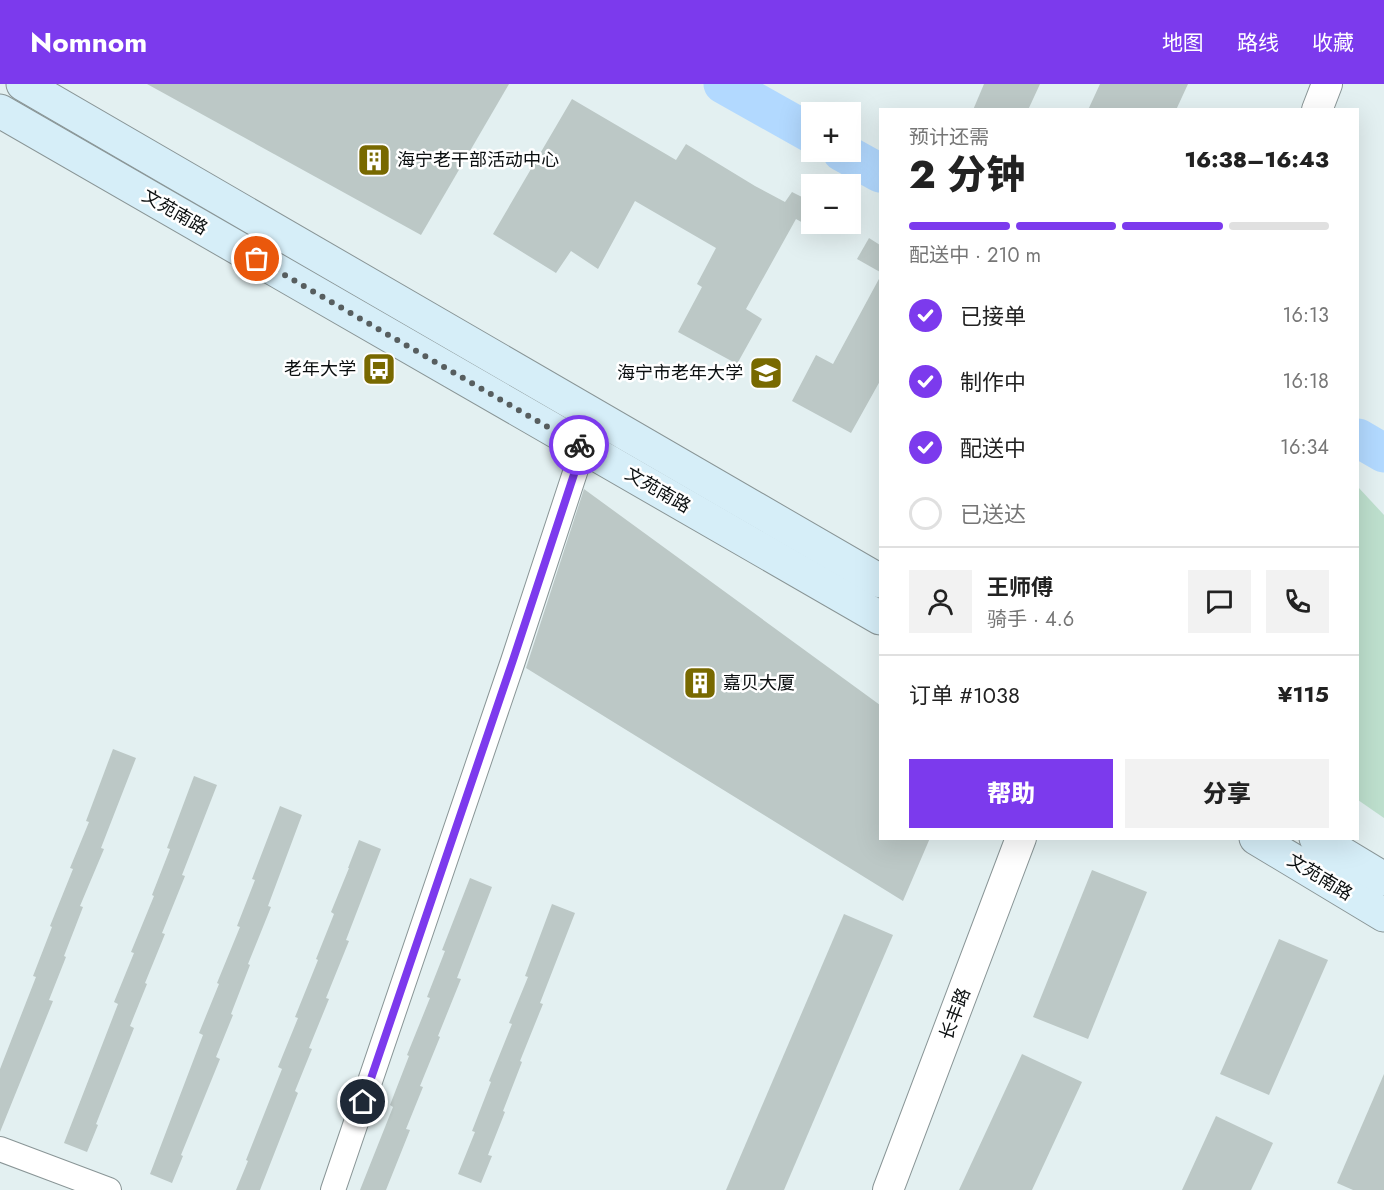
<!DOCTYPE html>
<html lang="zh">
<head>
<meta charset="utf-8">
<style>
  :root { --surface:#fff; --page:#f2f2f2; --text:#222; --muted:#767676; --line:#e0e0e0; --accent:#7c3aed }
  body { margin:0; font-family:Jost,"Noto Sans SC",sans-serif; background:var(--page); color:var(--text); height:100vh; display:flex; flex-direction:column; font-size:22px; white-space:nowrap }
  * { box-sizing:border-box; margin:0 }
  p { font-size:20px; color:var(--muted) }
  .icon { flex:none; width:33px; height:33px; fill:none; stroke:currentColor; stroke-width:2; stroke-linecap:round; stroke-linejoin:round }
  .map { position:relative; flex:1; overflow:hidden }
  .drawer { position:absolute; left:879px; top:24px; width:480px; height:732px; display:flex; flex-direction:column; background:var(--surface); border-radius:0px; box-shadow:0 6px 24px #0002 }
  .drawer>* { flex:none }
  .buttons { position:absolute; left:801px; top:18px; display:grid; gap:12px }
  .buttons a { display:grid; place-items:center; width:60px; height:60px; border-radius:0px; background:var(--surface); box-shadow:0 6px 24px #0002; font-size:30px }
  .pin { position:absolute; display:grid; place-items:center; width:51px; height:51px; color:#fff; margin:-26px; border:3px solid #fff; border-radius:50%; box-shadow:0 2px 6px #0007 }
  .courier { position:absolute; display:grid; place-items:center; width:60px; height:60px; margin:-30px; border:4px solid #7c3aed; border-radius:50%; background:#fff; color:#222; box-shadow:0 2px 8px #0007 }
  .summary em { font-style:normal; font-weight:800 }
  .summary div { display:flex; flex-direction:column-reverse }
  .summary { display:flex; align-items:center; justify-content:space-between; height:102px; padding:0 30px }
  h1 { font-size:39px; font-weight:800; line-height:45px }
  .bar { display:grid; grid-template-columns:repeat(4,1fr); gap:9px 6px; align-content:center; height:72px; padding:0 30px }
  .bar i { height:8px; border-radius:4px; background:var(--line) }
  .bar .active { background:var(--accent) }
  .bar p { grid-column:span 4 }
  .line { display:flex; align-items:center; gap:15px; padding:0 30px; border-top:2px solid var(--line) }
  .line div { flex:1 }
  .round { display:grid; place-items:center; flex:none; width:63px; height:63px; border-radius:0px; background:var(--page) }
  ol { padding:0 30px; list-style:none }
  li { display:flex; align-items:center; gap:18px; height:66px }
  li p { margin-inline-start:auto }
  li .icon { padding:6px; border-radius:50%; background:var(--accent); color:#fff; stroke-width:4 }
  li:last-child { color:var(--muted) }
  li i { width:33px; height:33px; border:3px solid var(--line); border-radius:50% }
  .cta { display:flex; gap:12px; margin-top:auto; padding:12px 30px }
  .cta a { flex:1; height:69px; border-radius:0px; background:var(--accent); color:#fff; font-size:24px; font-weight:800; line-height:69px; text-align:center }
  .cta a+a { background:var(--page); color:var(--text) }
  header { display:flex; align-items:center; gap:36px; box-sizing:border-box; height:84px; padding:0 30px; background:var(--accent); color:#fff }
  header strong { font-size:28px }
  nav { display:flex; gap:33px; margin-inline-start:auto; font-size:21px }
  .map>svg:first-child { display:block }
</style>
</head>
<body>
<header>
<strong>Nomnom</strong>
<nav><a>地图</a><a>路线</a><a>收藏</a></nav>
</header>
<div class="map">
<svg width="1384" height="1106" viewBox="0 0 1384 1106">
  <rect width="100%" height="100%" fill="#e3f0f1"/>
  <path fill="#bddfcd" d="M1358,403l26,28v303l-26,-18z"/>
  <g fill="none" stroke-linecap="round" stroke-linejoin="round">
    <g stroke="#b2d9ff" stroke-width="39">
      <path d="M723,0l89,50"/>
      <path d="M842,68l38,21"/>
      <path d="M1358,354l26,15"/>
    </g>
  </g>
  <g fill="#bcc8c6">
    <path d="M147,0h362l-88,151z"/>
    <path d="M984,0h56l-12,26h-55z"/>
    <path d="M1100,0h88l-12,26h-88z"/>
    <path d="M572,15l104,61 10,-16 69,42 30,16 7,-10 20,10v26l-16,-9 -50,90 16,10 -25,45 -59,-32 24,-45 -5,-3 19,-36 -81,-47 -37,68 -27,-18 -15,22 -63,-39z"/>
    <path d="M869,154l11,7v27l-23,-13z"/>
    <path d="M880,193v104l-29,52 -59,-32 24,-46 17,9z"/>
    <path d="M584,405l296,216v133h50l-27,63 -377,-233z"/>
    <path d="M113,665l23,9 -35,90 3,1 -24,57 3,1 -19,49 2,1 -17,43 4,1 -53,131v-63l36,-92 -3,-1 19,-49 -2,-1 23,-57 -3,-1 19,-46 -3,-1z"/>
    <path d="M194,692l23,9 -35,90 3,1 -23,57 3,1 -20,49 2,1 -17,42 4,2 -38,96 2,1 -11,27 -23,-9 54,-139 -4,-2 20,-49 -3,-1 23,-56 -2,-1 18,-46 -3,-1z"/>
    <path d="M280,722l22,9 -34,91 3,1 -23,57 2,1 -19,49 2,1 -17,42 4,2 -39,96 2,1 -11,27 -22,-9 53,-139 -4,-2 20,-49 -2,-1 23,-56 -3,-1 18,-46 -3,-1z"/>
    <path d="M359,756l22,9 -35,91 3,1 -23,57 3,1 -20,49 3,1 -17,42 3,2 -38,97h-24l12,-29 -2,-1 36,-91 -4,-2 20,-49 -3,-1 23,-57 -2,-1 18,-45 -3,-2 18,-44h-1z"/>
    <path d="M1092,786l55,22 -59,147 -55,-22z"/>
    <path d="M470,794l22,9 -35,91 4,1 -23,57 2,1 -20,49 3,1 -17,42 4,1 -24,60h-26l33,-83 -3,-2 19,-49 -2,-1 23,-57 -3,-1 18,-46 -3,-1z"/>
    <path d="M552,820l23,9 -35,90 3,1 -23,57 2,1 -19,49 2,1 -17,43 4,1 -11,27 -23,-9 17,-42 -3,-1 19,-49 -2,-1 23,-57 -3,-1 19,-46 -3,-1z"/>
    <path d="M844,830l49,21 -109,255h-58z"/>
    <path d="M1279,855l49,21 -59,135 -49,-21z"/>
    <path d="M1022,970l60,28 -50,108h-73z"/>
    <path d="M1384,990v116h-31l-16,-7z"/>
    <path d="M1216,1032l57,27 -22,47h-69z"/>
  </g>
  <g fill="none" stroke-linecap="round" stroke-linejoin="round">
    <defs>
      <g id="minor">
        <path d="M0,1065l109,41"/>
        <path d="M333,1106l180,-529 75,-228"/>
      </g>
      <g id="tertiary">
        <path d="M1317,26l10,-26"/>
        <path d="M888,1106l133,-352"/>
      </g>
      <g id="secondary">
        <path d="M23,0l857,497"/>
        <path d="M0,27l880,507"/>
        <path d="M1256,754l128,77"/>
        <path d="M1316,754l68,41"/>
      </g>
    </defs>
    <use href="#minor" stroke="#899596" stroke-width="26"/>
    <use href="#tertiary" stroke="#899596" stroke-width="32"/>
    <use href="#secondary" stroke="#899596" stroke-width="35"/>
    <use href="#minor" stroke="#fff" stroke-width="24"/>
    <use href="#tertiary" stroke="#fff" stroke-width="30"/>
    <use href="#secondary" stroke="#d6eef8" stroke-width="33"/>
  </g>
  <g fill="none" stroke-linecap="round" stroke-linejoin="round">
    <path stroke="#575e5f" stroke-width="6" stroke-dasharray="0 10.8" d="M257,175l322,186"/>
    <path stroke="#7c3aed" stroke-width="8" d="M363,1018l150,-442 70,-213 -4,-2"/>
  </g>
  <defs>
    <symbol id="building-square" viewBox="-11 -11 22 22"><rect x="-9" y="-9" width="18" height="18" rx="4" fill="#786900" stroke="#fff"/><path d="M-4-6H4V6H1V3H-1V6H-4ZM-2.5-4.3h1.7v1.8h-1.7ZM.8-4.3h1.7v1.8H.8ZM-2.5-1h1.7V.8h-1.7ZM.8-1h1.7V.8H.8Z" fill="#fff"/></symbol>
    <symbol id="bus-square" viewBox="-11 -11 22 22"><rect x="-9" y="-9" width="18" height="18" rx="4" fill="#786900" stroke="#fff"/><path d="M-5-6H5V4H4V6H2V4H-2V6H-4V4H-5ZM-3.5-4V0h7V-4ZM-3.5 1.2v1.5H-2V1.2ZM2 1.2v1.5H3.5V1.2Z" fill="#fff"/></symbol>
    <symbol id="school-square" viewBox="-11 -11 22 22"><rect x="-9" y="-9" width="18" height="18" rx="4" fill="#786900" stroke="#fff"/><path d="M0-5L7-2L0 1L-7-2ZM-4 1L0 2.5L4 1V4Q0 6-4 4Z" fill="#fff"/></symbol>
  </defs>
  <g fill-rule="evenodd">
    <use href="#building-square" x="355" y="57" width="38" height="38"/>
    <use href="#bus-square" x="360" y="266" width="38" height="38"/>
    <use href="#school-square" x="747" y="270" width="38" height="38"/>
    <use href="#building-square" x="681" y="580" width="38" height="38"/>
  </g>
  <g text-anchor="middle" stroke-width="5" stroke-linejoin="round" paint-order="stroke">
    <g font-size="18" fill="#0b0f10" stroke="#fff" text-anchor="start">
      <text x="397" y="82">海宁老干部活动中心</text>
      <text x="356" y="291" text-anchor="end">老年大学</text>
      <text x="743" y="295" text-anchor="end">海宁市老年大学</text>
      <text x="723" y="605">嘉贝大厦</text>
    </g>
    <g font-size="18" fill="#0b0f10" stroke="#fff">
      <text transform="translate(175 128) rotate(30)" y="6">文苑南路</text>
      <text transform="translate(658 406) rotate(30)" y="6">文苑南路</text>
      <text transform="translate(1320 793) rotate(31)" y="6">文苑南路</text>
      <text transform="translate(955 930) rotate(-69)" y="6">长丰路</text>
    </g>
  </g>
</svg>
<div class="buttons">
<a>+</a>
<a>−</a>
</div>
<div class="pin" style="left:257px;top:175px;background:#ea580c"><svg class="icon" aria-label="bag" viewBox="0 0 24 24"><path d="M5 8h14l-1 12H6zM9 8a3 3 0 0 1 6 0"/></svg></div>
<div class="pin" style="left:363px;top:1018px;background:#1f2937"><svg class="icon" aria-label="home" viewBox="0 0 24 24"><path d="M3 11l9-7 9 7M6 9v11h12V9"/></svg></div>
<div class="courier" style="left:579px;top:361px"><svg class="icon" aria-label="bike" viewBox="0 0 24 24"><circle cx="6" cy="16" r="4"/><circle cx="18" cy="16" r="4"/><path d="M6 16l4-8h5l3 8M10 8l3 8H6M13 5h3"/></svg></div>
<section class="drawer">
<div class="summary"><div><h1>2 分钟</h1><p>预计还需</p></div><em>16:38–16:43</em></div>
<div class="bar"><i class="active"></i><i class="active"></i><i class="active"></i><i></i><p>配送中 · 210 m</p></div>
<ol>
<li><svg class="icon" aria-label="check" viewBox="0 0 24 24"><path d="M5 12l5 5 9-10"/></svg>已接单<p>16:13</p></li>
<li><svg class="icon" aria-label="check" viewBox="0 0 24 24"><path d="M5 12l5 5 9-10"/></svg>制作中<p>16:18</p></li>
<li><svg class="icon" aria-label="check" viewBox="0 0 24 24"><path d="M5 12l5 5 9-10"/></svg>配送中<p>16:34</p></li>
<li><i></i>已送达</li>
</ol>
<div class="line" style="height:108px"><a class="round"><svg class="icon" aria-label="person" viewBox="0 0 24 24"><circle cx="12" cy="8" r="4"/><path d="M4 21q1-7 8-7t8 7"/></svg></a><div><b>王师傅</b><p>骑手 · 4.6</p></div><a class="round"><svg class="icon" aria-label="chat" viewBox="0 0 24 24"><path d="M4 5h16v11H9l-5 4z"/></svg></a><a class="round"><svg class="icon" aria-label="phone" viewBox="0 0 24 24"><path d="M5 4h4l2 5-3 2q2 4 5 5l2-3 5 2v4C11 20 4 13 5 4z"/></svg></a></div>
<div class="line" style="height:78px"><div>订单 #1038</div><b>¥115</b></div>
<div class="cta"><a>帮助</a><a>分享</a></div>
</section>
</div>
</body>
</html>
